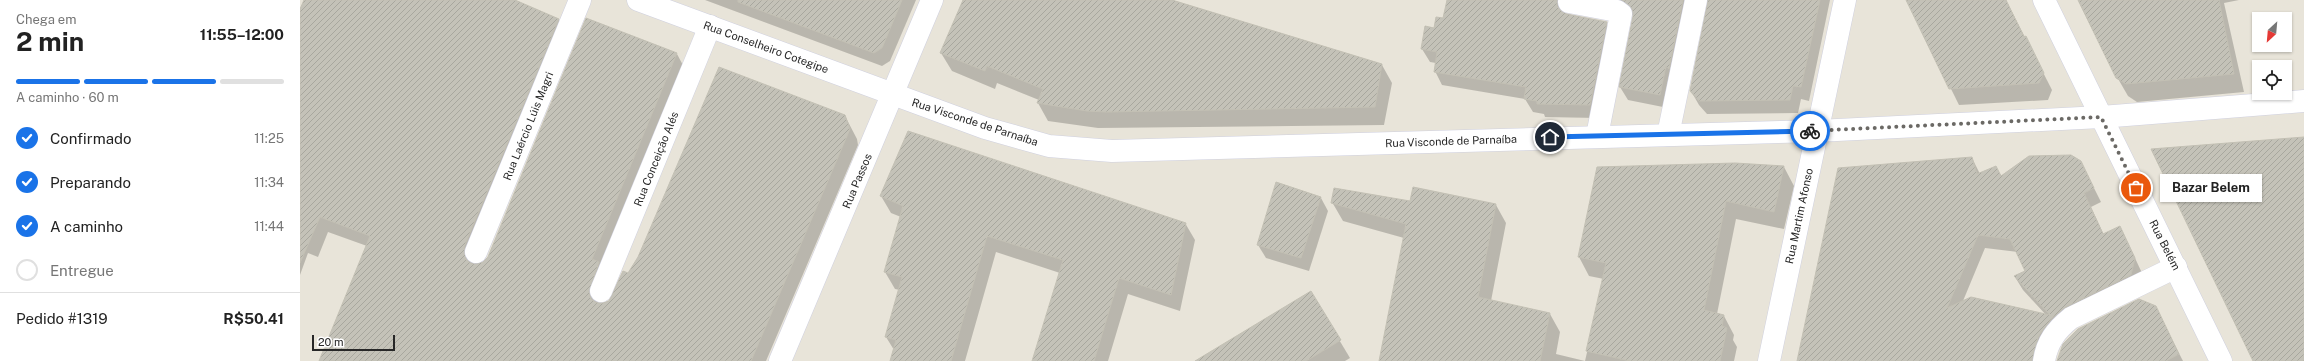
<!DOCTYPE html>
<html lang="pt">
<head>
<meta charset="utf-8">
<style>
  :root { --surface:#fff; --page:#f2f2f2; --text:#222; --muted:#767676; --line:#e0e0e0; --accent:#1a73e8 }
  body { margin:0; font-family:"Public Sans",sans-serif; background:var(--page); color:var(--text); height:100vh; display:flex; flex-direction:column; font-size:15px; white-space:nowrap }
  * { box-sizing:border-box; margin:0 }
  p { font-size:13px; color:var(--muted) }
  .icon { flex:none; width:22px; height:22px; fill:none; stroke:currentColor; stroke-width:2; stroke-linecap:round; stroke-linejoin:round }
  .map { position:relative; flex:1; overflow:hidden }
  .details { display:flex; flex-direction:column; background:var(--surface); width:300px }
  .details>* { flex:none }
  .needle { width:26px; rotate:206deg }
  .buttons { position:absolute; left:1952px; top:12px; display:grid; gap:8px }
  .buttons a { display:grid; place-items:center; width:40px; height:40px; border-radius:0px; background:var(--surface); box-shadow:0 1px 3px #0004; font-size:20px }
  .scale { position:absolute; left:12px; bottom:10px; width:83px; box-sizing:border-box; padding-left:4px; border:2px solid #272727; border-top:0; font-size:11px; line-height:14px; white-space:nowrap; color:#272727; -webkit-text-stroke:3px #fff; paint-order:stroke }
  .pin { position:absolute; display:grid; place-items:center; width:34px; height:34px; color:#fff; margin:-17px; border:2px solid #fff; border-radius:50%; box-shadow:0 1px 4px #0007 }
  .courier { position:absolute; display:grid; place-items:center; width:40px; height:40px; margin:-20px; border:3px solid #1a73e8; border-radius:50%; background:#fff; color:#222; box-shadow:0 1px 5px #0007 }
  .bubble { position:absolute; height:28px; border-radius:0px; background:var(--surface); box-shadow:0 1px 3px #0004; font-size:13px; font-weight:700; line-height:28px; text-align:center }
  .summary em { font-style:normal; font-weight:700 }
  .summary div { display:flex; flex-direction:column-reverse }
  .summary { display:flex; align-items:center; justify-content:space-between; height:68px; padding:0 16px }
  h1 { font-size:26px; font-weight:700; line-height:30px }
  .bar { display:grid; grid-template-columns:repeat(4,1fr); gap:6px 4px; align-content:center; height:48px; padding:0 16px }
  .bar i { height:5px; border-radius:3px; background:var(--line) }
  .bar .active { background:var(--accent) }
  .bar p { grid-column:span 4 }
  .line { display:flex; align-items:center; gap:10px; padding:0 16px; border-top:1px solid var(--line) }
  .line div { flex:1 }
  ol { padding:0 16px; list-style:none }
  li { display:flex; align-items:center; gap:12px; height:44px }
  li p { margin-inline-start:auto }
  li .icon { padding:4px; border-radius:50%; background:var(--accent); color:#fff; stroke-width:4 }
  li:last-child { color:var(--muted) }
  li i { width:22px; height:22px; border:2px solid var(--line); border-radius:50% }
  main { display:flex; flex:1; min-height:0 }
  .map>svg:first-child { display:block }
</style>
</head>
<body>
<main>
<section class="details">
<div class="summary"><div><h1>2 min</h1><p>Chega em</p></div><em>11:55–12:00</em></div>
<div class="bar"><i class="active"></i><i class="active"></i><i class="active"></i><i></i><p>A caminho · 60 m</p></div>
<ol>
<li><svg class="icon" aria-label="check" viewBox="0 0 24 24"><path d="M5 12l5 5 9-10"/></svg>Confirmado<p>11:25</p></li>
<li><svg class="icon" aria-label="check" viewBox="0 0 24 24"><path d="M5 12l5 5 9-10"/></svg>Preparando<p>11:34</p></li>
<li><svg class="icon" aria-label="check" viewBox="0 0 24 24"><path d="M5 12l5 5 9-10"/></svg>A caminho<p>11:44</p></li>
<li><i></i>Entregue</li>
</ol>
<div class="line" style="height:52px"><div>Pedido #1319</div><b>R$50.41</b></div>
</section>
<div class="map">
<svg width="2004" height="361" viewBox="0 0 2004 361">
  <defs>
    <pattern id="building-hatch" width="6" height="6" patternUnits="userSpaceOnUse"><rect width="6" height="6" fill="#c4c2b8"/><path d="M-1 1l2-2M0 6l6-6M5 7l2-2" fill="none" stroke="#a8a79e"/></pattern>
  </defs>
  <rect width="100%" height="100%" fill="#e8e4d9"/>
  <g fill="#0003" fill-rule="evenodd">
    <path d="M4,0h208l46,19 9,15 -94,231 11,-2 193,-209 8,15 -87,235 12,-3 29,-44 81,-189 125,48 12,23 1,6 -92,216h-446l47,-115 -39,-14 -10,25 -10,-4 -8,22v-264z"/>
    <path d="M405,0h211l-26,61 -8,5z"/>
    <path d="M663,0h209l210,65 10,18 -8,42 -286,3 -50,-7 -10,-18 1,-3 -42,-17 -2,6 -43,-18 -11,-18z"/>
    <path d="M1148,0h382l-21,101 -8,-2 -3,14 -91,1 -8,-9 -8,-14 18,-89 -2,-1 -39,107 -40,-8 -8,-13 14,-71 -6,-4 -61,-5 -3,6 42,10 8,13 -17,82 -52,-1 -1,-3 -11,-2 -8,-13 -83,-14 -7,-14 1,-8 -6,-1 -8,-13 13,-20 9,-9z"/>
    <path d="M1607,0h99l46,90 -4,10 -89,5z"/>
    <path d="M1779,0h160l-15,3 20,89 -107,10 -9,-6 -11,-19z"/>
    <path d="M1672,158l8,16 16,-7 6,10 86,-1 13,26 -10,5 13,28 23,6 15,32 -69,47 -31,41h-244zM1685,248l33,4 9,19 -12,6 8,13 24,26 -84,-15z"/>
    <path d="M1435,164l49,3 10,19 -10,43 -48,-10 -19,95 7,2 10,19 -1,5 4,7 -3,14h-354l24,-123 -61,-17 -11,-19h79l85,3 10,18 -15,78 59,13 10,18 -4,22 29,7 19,-82 -15,-3 -10,-19 18,-89z"/>
    <path d="M581,196l304,27 10,17 -15,71 -52,-17 -20,67h-75l27,-88 -64,-21 -31,109h-74l3,-11 -8,-13 14,-47 -5,-1 -10,-17 16,-55 -10,-4z"/>
    <path d="M1021,198l7,13 -19,60 -43,-13 -8,-13z"/>
    <path d="M1011,293l39,65 -5,3h-148z"/>
    <path d="M1855,307l28,54h-125z"/>
  </g>
  <g fill="url(#building-hatch)" stroke="#c3c0b4" fill-rule="evenodd">
    <path d="M4,0h211l44,19 -95,228 2,12 6,5 11,-2 5,-5 98,-239 91,35 -85,206 7,3 -10,30 2,7 6,4h6l6,-2 14,-30 5,2 10,-16 81,-190 126,48 5,14 -99,232h-432l51,-125 -50,-19 -20,46v-254z"/>
    <path d="M438,0h164l-20,48 -8,5 -136,-51z"/>
    <path d="M663,0h209l210,64 -7,43 -269,5 -19,-1 -50,-8 6,-14 -56,-23 -2,5 -45,-18z"/>
    <path d="M1147,0h110v6l9,8 41,8 -17,83 -53,-1v-3l-13,-2 2,-12 -92,-15 3,-20 -16,-3 4,-23 9,2 2,-11 7,1z"/>
    <path d="M1322,0h61l-14,69 -3,-3 -6,29 -41,-8 14,-71 -1,-7z"/>
    <path d="M1408,0h112l-19,87 -8,-1 -3,14 -91,1 -9,-10z"/>
    <path d="M1606,0h100l18,37 2,-1 18,37 -5,10 -90,6z"/>
    <path d="M1778,0h141l15,74 -108,10 -10,-6z"/>
    <path d="M608,131l278,92 -15,72 -52,-17 -25,83h-62l31,-101 -76,-24 -36,125h-61l6,-21 -11,-3 17,-60 -18,-5 19,-66 -23,-10z"/>
    <path d="M2004,137v224h-51l-102,-212z"/>
    <path d="M1771,155l10,6 13,27 -10,5 19,41 17,-8 15,32 -4,17 -65,32 -14,11 -14,19 -6,24h-235l41,-193 134,-11 5,17 19,-8 5,10 28,-20zM1678,235l32,4 15,32 -11,5 36,39 -79,-18 -24,11z"/>
    <path d="M1435,163l49,3 -10,46 -48,-11 -22,109 20,5 -2,11 5,2 -7,33h-90l-44,-10 20,-88 -28,-6 19,-90z"/>
    <path d="M976,182l45,15 -20,61 -44,-13z"/>
    <path d="M1113,187l83,17 -18,93 72,16 -10,48h-161l27,-137 -75,-21 3,-15 76,13z"/>
    <path d="M1011,291l30,49 -35,21h-111z"/>
    <path d="M1839,299l17,7 23,48 -13,7h-109l6,-17 15,-15z"/>
  </g>
  <g fill="none" stroke-linecap="round" stroke-linejoin="round">
    <defs>
      <g id="minor">
        <path d="M1269,2l48,9 4,3 -24,122"/>
        <path d="M1368,135l28,-135"/>
        <path d="M176,252l104,-252"/>
        <path d="M301,291l109,-265"/>
        <path d="M480,361l152,-361"/>
        <path d="M1744,361c3,-19 12,-31 27,-43l105,-51"/>
      </g>
      <g id="tertiary">
        <path d="M338,0l347,128 64,18 63,5 705,-20 284,-14 203,-16"/>
        <path d="M1469,361l76,-361"/>
      </g>
      <path id="secondary" d="M1744,0l177,361"/>
    </defs>
    <use href="#minor" stroke="#cfd0df" stroke-width="23"/>
    <use href="#tertiary" stroke="#cfd0df" stroke-width="23"/>
    <use href="#secondary" stroke="#cfd0df" stroke-width="23"/>
    <use href="#minor" stroke="#fff" stroke-width="22"/>
    <use href="#tertiary" stroke="#fff" stroke-width="22"/>
    <use href="#secondary" stroke="#fff" stroke-width="22"/>
  </g>
  <g fill="none" stroke-linecap="round" stroke-linejoin="round">
    <path stroke="#6b6965" stroke-width="4" stroke-dasharray="0 7.2" d="M1510,131l291,-14 35,71"/>
    <path stroke="#1a73e8" stroke-width="5" d="M1250,137l260,-6"/>
  </g>
  <g text-anchor="middle" stroke-width="3" stroke-linejoin="round" paint-order="stroke">
    <g font-size="11" fill="#272727" stroke="#fff">
      <text transform="translate(466 47) rotate(20)" y="4">Rua Conselheiro Cotegipe</text>
      <text transform="translate(675 122) rotate(18)" y="4">Rua Visconde de Parnaíba</text>
      <text transform="translate(228 126) rotate(-68)" y="4">Rua Laércio Lúis Magri</text>
      <text transform="translate(1151 141) rotate(-2)" y="4">Rua Visconde de Parnaíba</text>
      <text transform="translate(356 159) rotate(-68)" y="4">Rua Conceição Alés</text>
      <text transform="translate(557 181) rotate(-67)" y="4">Rua Passos</text>
      <text transform="translate(1499 216) rotate(-78)" y="4">Rua Martim Afonso</text>
      <text transform="translate(1865 245) rotate(63)" y="4">Rua Belém</text>
    </g>
  </g>
</svg>
<div class="buttons">
<a><svg class="needle" viewBox="-14 -14 28 28"><path d="M0-13l5 13h-10z" fill="#e53935"/><path d="M0 13l5-13h-10z" fill="#767676"/></svg></a>
<a><svg class="icon" aria-label="locate" viewBox="0 0 24 24"><circle cx="12" cy="12" r="6"/><path d="M12 2v4M12 18v4M2 12h4M18 12h4"/></svg></a>
</div>
<div class="scale">20 m</div>
<div class="pin" style="left:1836px;top:188px;background:#ea580c"><svg class="icon" aria-label="bag" viewBox="0 0 24 24"><path d="M5 8h14l-1 12H6zM9 8a3 3 0 0 1 6 0"/></svg></div>
<div class="pin" style="left:1250px;top:137px;background:#1f2937"><svg class="icon" aria-label="home" viewBox="0 0 24 24"><path d="M3 11l9-7 9 7M6 9v11h12V9"/></svg></div>
<div class="courier" style="left:1510px;top:131px"><svg class="icon" aria-label="bike" viewBox="0 0 24 24"><circle cx="6" cy="16" r="4"/><circle cx="18" cy="16" r="4"/><path d="M6 16l4-8h5l3 8M10 8l3 8H6M13 5h3"/></svg></div>
<div class="bubble" style="left:1860px;top:174px;width:102px">Bazar Belem</div>
</div>
</main>
</body>
</html>
